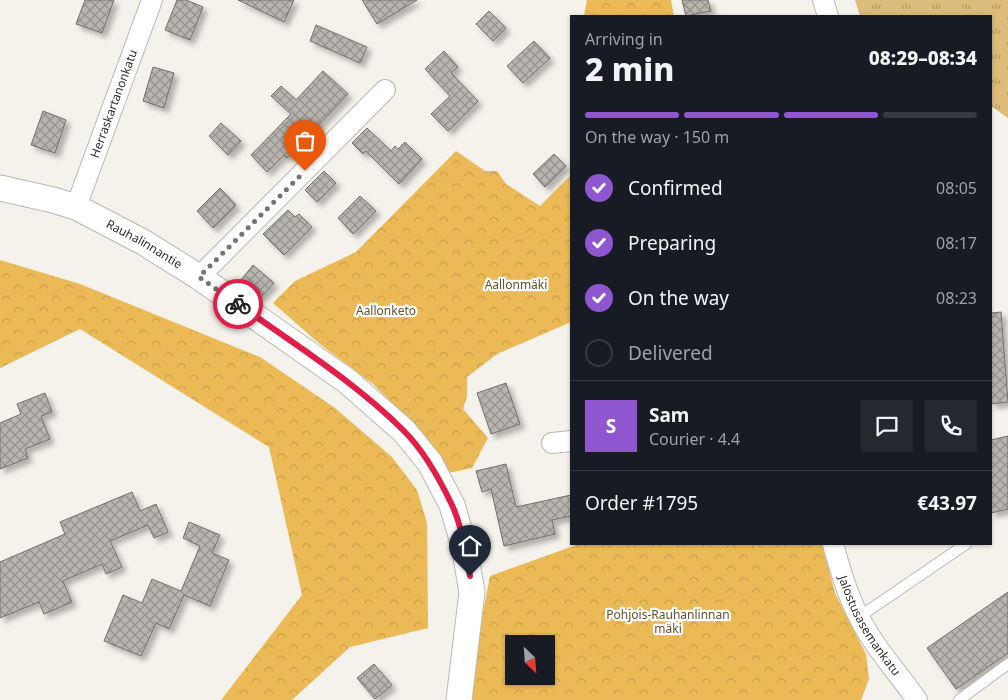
<!DOCTYPE html>
<html lang="en">
<head>
<meta charset="utf-8">
<style>
  :root { --surface:#171b24; --page:#242831; --text:#f1f3f6; --muted:#9ea1a6; --line:#363941; --accent:#8e57cf }
  body { margin:0; font-family:"Noto Sans",sans-serif; background:var(--page); color:var(--text); height:100vh; display:flex; flex-direction:column; font-size:19px; white-space:nowrap }
  * { box-sizing:border-box; margin:0 }
  p { font-size:16px; color:var(--muted) }
  .icon { flex:none; width:28px; height:28px; fill:none; stroke:currentColor; stroke-width:2; stroke-linecap:round; stroke-linejoin:round }
  .map { position:relative; flex:1; overflow:hidden }
  .sheet { position:absolute; left:570px; top:15px; width:422px; height:530px; display:flex; flex-direction:column; background:var(--surface); border-radius:0px; box-shadow:0 1px 4px #0004 }
  .sheet>* { flex:none }
  .needle { width:32px; rotate:155deg }
  .controls { position:absolute; left:505px; top:635px; display:grid; gap:10px }
  .controls a { display:grid; place-items:center; width:50px; height:50px; border-radius:0px; background:var(--surface); box-shadow:0 1px 4px #0004; font-size:25px }
  .pin { position:absolute; display:grid; place-items:center; width:42px; height:42px; color:#fff; margin:-51px -21px; border-radius:50% 50% 50% 0; rotate:-45deg; box-shadow:0 0 5px #0007 }
  .pin .icon { rotate:45deg }
  .courier { position:absolute; display:grid; place-items:center; width:50px; height:50px; margin:-25px; border:4px solid #e11d48; border-radius:50%; background:#fff; color:#222; box-shadow:0 1px 6px #0007 }
  .summary em { font-style:normal; font-weight:800 }
  .summary div { display:flex; flex-direction:column-reverse }
  .summary { display:flex; align-items:center; justify-content:space-between; height:85px; padding:0 15px }
  h1 { font-size:32px; font-weight:800; line-height:38px }
  .bar { display:grid; grid-template-columns:repeat(4,1fr); gap:8px 5px; align-content:center; height:60px; padding:0 15px }
  .bar i { height:6px; border-radius:4px; background:var(--line) }
  .bar .on { background:var(--accent) }
  .bar p { grid-column:span 4 }
  .line { display:flex; align-items:center; gap:12px; padding:0 15px; border-top:1px solid var(--line) }
  .line div { flex:1 }
  .round { display:grid; place-items:center; flex:none; width:52px; height:52px; border-radius:0px; background:var(--page) }
  ol { padding:0 15px; list-style:none }
  li { display:flex; align-items:center; gap:15px; height:55px }
  li p { margin-inline-start:auto }
  li .icon { padding:5px; border-radius:50%; background:var(--accent); color:#fff; stroke-width:4 }
  li:last-child { color:var(--muted) }
  li i { width:28px; height:28px; border:2px solid var(--line); border-radius:50% }
  .map>svg:first-child { display:block }
</style>
</head>
<body>
<div class="map">
<svg width="1008" height="700" viewBox="0 0 1008 700">
  <defs>
    <pattern id="grass-tufts" width="24" height="20" patternUnits="userSpaceOnUse" patternTransform="scale(1.25)"><rect width="24" height="20" fill="#ddbb7a"/><path d="M3 7l-1-3M5 7V3M7 7l1-3M15 17l-1-3M17 17v-4M19 17l1-3" fill="none" stroke="#b49864"/></pattern>
    <pattern id="forest-crowns" width="20" height="18" patternUnits="userSpaceOnUse" patternTransform="scale(1.25)"><rect width="20" height="18" fill="#ebba56"/><path d="M2 6a3 3 0 1 1 6 0M12 15a3 3 0 1 1 6 0" fill="none" stroke="#caa04b"/></pattern>
    <pattern id="building-cross-hatch" width="8" height="8" patternUnits="userSpaceOnUse" patternTransform="scale(1.25)"><rect width="8" height="8" fill="#b8b4ae"/><path d="M0 0l8 8M0 8l8-8" fill="none" stroke="#96938e"/></pattern>
    <filter id="shadow"><feDropShadow dx="4.5" dy="4.5" stdDeviation="2.5" flood-color="#0004"/></filter>
  </defs>
  <rect width="100%" height="100%" fill="#f5f1eb"/>
  <path fill="url(#grass-tufts)" d="M855,0h153v118l-17,-12v-90h-131z"/>
  <g fill="url(#forest-crowns)" fill-rule="evenodd">
    <path d="M587,0h84l3,16h-90z"/>
    <path d="M456,151l29,20h12l9,13 34,22 31,-31v147l-74,32 -30,23v19l-4,13 25,29 -16,30 -24,5 -36,-50 -39,-39 -52,-39 -48,-42 22,-22 61,-29z"/>
    <path d="M0,260l80,24 180,73 75,51 57,49 25,33 10,33 1,105 -78,19 -58,53h-71l81,-105 -33,-148 -189,-118 -80,39z"/>
    <path d="M579,544h243l13,49 31,61 3,25 -8,21h-395l24,-124zM514,644h32v32h-32z"/>
  </g>
  <g fill="url(#building-cross-hatch)" stroke="#73706a" filter="url(#shadow)">
    <path d="M85,0h29l-12,33 -26,-9z"/>
    <path d="M177,0h9l17,7 -13,33 -25,-10z"/>
    <path d="M238,0h56l-10,22z"/>
    <path d="M362,0h55l-40,24z"/>
    <path d="M682,0h26l3,11 -25,5z"/>
    <path d="M489,11l17,17 -13,13 -17,-17z"/>
    <path d="M316,25l51,22 -7,16 -50,-22z"/>
    <path d="M534,41l16,17 -27,25 -16,-17z"/>
    <path d="M444,51l14,16 -7,6 27,28 -30,30 -17,-17 19,-18 -25,-27z"/>
    <path d="M153,67l21,6 -10,35 -21,-7z"/>
    <path d="M323,71l25,23 -61,64 -3,-3 -17,17 -16,-17 40,-41 -20,-18 10,-10 15,14z"/>
    <path d="M43,111l23,9 -11,33 -24,-8z"/>
    <path d="M221,123l20,18 -13,14 -19,-19z"/>
    <path d="M367,128l24,23 4,-5 3,3 7,-7 17,17 -23,25 -33,-33 -3,3 -11,-11z"/>
    <path d="M554,154l12,12 -21,21 -12,-13z"/>
    <path d="M324,171l12,12 -19,19 -12,-12z"/>
    <path d="M220,188l16,17 -23,23 -16,-17z"/>
    <path d="M360,196l16,15 -23,23 -15,-16z"/>
    <path d="M288,210l7,7 4,-3 13,13 -28,28 -21,-21z"/>
    <path d="M253,265l21,18 -13,14 -20,-17z"/>
    <path d="M1001,312l7,90 -17,2v-91z"/>
    <path d="M506,383l14,41 -29,10 -14,-41z"/>
    <path d="M45,393l7,19 -11,4 9,23 -25,10 3,9 -28,11v-46l21,-9 -4,-10z"/>
    <path d="M1008,436v73l-17,4v-73z"/>
    <path d="M506,464l10,43 55,-12v21l-19,4 3,14 -51,12 -13,-57 -9,3 -6,-21z"/>
    <path d="M132,492l8,19 16,-7 12,28 -14,6 -6,-13 -38,16 12,26 -16,7 -4,-10 -39,17 9,21 -28,12 -5,-12 -39,16v-56l65,-28 -5,-12z"/>
    <path d="M189,522l31,13 -8,18 17,7 -19,46 -26,-11 -15,34 -13,-6 -15,33 -37,-15 19,-46 19,8 10,-24 29,12 19,-45 -17,-8z"/>
    <path d="M1008,592v61l-52,36 -29,-41z"/>
    <path d="M374,664l18,21 -17,14 -18,-21z"/>
  </g>
  <g fill="none" stroke-linecap="round" stroke-linejoin="round">
    <defs>
      <g id="service">
        <path d="M859,617l107,-73"/>
        <path d="M959,700l49,-36"/>
      </g>
      <g id="minor">
        <path d="M823,0l5,16"/>
        <path id="s1" d="M76,207l76,-207"/>
        <path d="M199,277l186,-187"/>
        <path d="M552,443l19,-2"/>
        <path id="s2" d="M833,544c7,25 14,50 26,73 15,30 39,56 58,83"/>
      </g>
      <g id="tertiary">
        <path id="s3" d="M0,188l53,12 23,7 67,35 56,35 148,104 57,50 26,32 22,42 12,41 8,46 -13,108"/>
      </g>
    </defs>
    <use href="#service" stroke="#bbb8b2" stroke-width="12"/>
    <use href="#minor" stroke="#bbb8b2" stroke-width="22"/>
    <use href="#tertiary" stroke="#bbb8b2" stroke-width="27"/>
    <use href="#service" stroke="#fff" stroke-width="10"/>
    <use href="#minor" stroke="#fff" stroke-width="20"/>
    <use href="#tertiary" stroke="#fff" stroke-width="25"/>
  </g>
  <g fill="none" stroke-linecap="round" stroke-linejoin="round">
    <path stroke="#75726f" stroke-width="5" stroke-dasharray="0 9" d="M238,304l-39,-27 106,-106"/>
    <path stroke="#e11d48" stroke-width="6" d="M238,304c56,40 117,78 166,127 20,20 35,47 47,72 11,22 14,49 19,73"/>
  </g>
  <g text-anchor="middle" stroke-width="4.5" stroke-linejoin="round" paint-order="stroke">
    <g font-size="12" fill="#302e2c" stroke="#fff">
      <text dy="4" stroke="none"><textPath href="#s1" startOffset="110">Herraskartanonkatu</textPath></text>
      <text dy="4" stroke="none"><textPath href="#s3" startOffset="156">Rauhalinnantie</textPath></text>
      <text dy="4" stroke="none"><textPath href="#s2" startOffset="90">Jalostusasemankatu</textPath></text>
    </g>
    <g font-size="12" fill="#665128" stroke="#fff">
      <text x="516" y="289">Aallonmäki</text>
      <text x="386" y="315">Aallonketo</text>
      <text x="668" y="619">Pohjois-Rauhanlinnan<tspan x="668" dy="14">mäki</tspan></text>
    </g>
  </g>
</svg>
<div class="controls">
<a><svg class="needle" viewBox="-14 -14 28 28"><path d="M0-13l5 13h-10z" fill="#e53935"/><path d="M0 13l5-13h-10z" fill="#9ea1a6"/></svg></a>
</div>
<div class="pin" style="left:305px;top:171px;background:#ea580c"><svg class="icon" aria-label="bag" viewBox="0 0 24 24"><path d="M5 8h14l-1 12H6zM9 8a3 3 0 0 1 6 0"/></svg></div>
<div class="pin" style="left:470px;top:576px;background:#1f2937"><svg class="icon" aria-label="home" viewBox="0 0 24 24"><path d="M3 11l9-7 9 7M6 9v11h12V9"/></svg></div>
<div class="courier" style="left:238px;top:304px"><svg class="icon" aria-label="bike" viewBox="0 0 24 24"><circle cx="6" cy="16" r="4"/><circle cx="18" cy="16" r="4"/><path d="M6 16l4-8h5l3 8M10 8l3 8H6M13 5h3"/></svg></div>
<section class="sheet">
<div class="summary"><div><h1>2 min</h1><p>Arriving in</p></div><em>08:29–08:34</em></div>
<div class="bar"><i class="on"></i><i class="on"></i><i class="on"></i><i></i><p>On the way · 150 m</p></div>
<ol>
<li><svg class="icon" aria-label="check" viewBox="0 0 24 24"><path d="M5 12l5 5 9-10"/></svg>Confirmed<p>08:05</p></li>
<li><svg class="icon" aria-label="check" viewBox="0 0 24 24"><path d="M5 12l5 5 9-10"/></svg>Preparing<p>08:17</p></li>
<li><svg class="icon" aria-label="check" viewBox="0 0 24 24"><path d="M5 12l5 5 9-10"/></svg>On the way<p>08:23</p></li>
<li><i></i>Delivered</li>
</ol>
<div class="line" style="height:90px"><b class="round" style="background:var(--accent);color:#fff">S</b><div><b>Sam</b><p>Courier · 4.4</p></div><a class="round"><svg class="icon" aria-label="chat" viewBox="0 0 24 24"><path d="M4 5h16v11H9l-5 4z"/></svg></a><a class="round"><svg class="icon" aria-label="phone" viewBox="0 0 24 24"><path d="M5 4h4l2 5-3 2q2 4 5 5l2-3 5 2v4C11 20 4 13 5 4z"/></svg></a></div>
<div class="line" style="height:65px"><div>Order #1795</div><b>€43.97</b></div>
</section>
</div>
</body>
</html>
